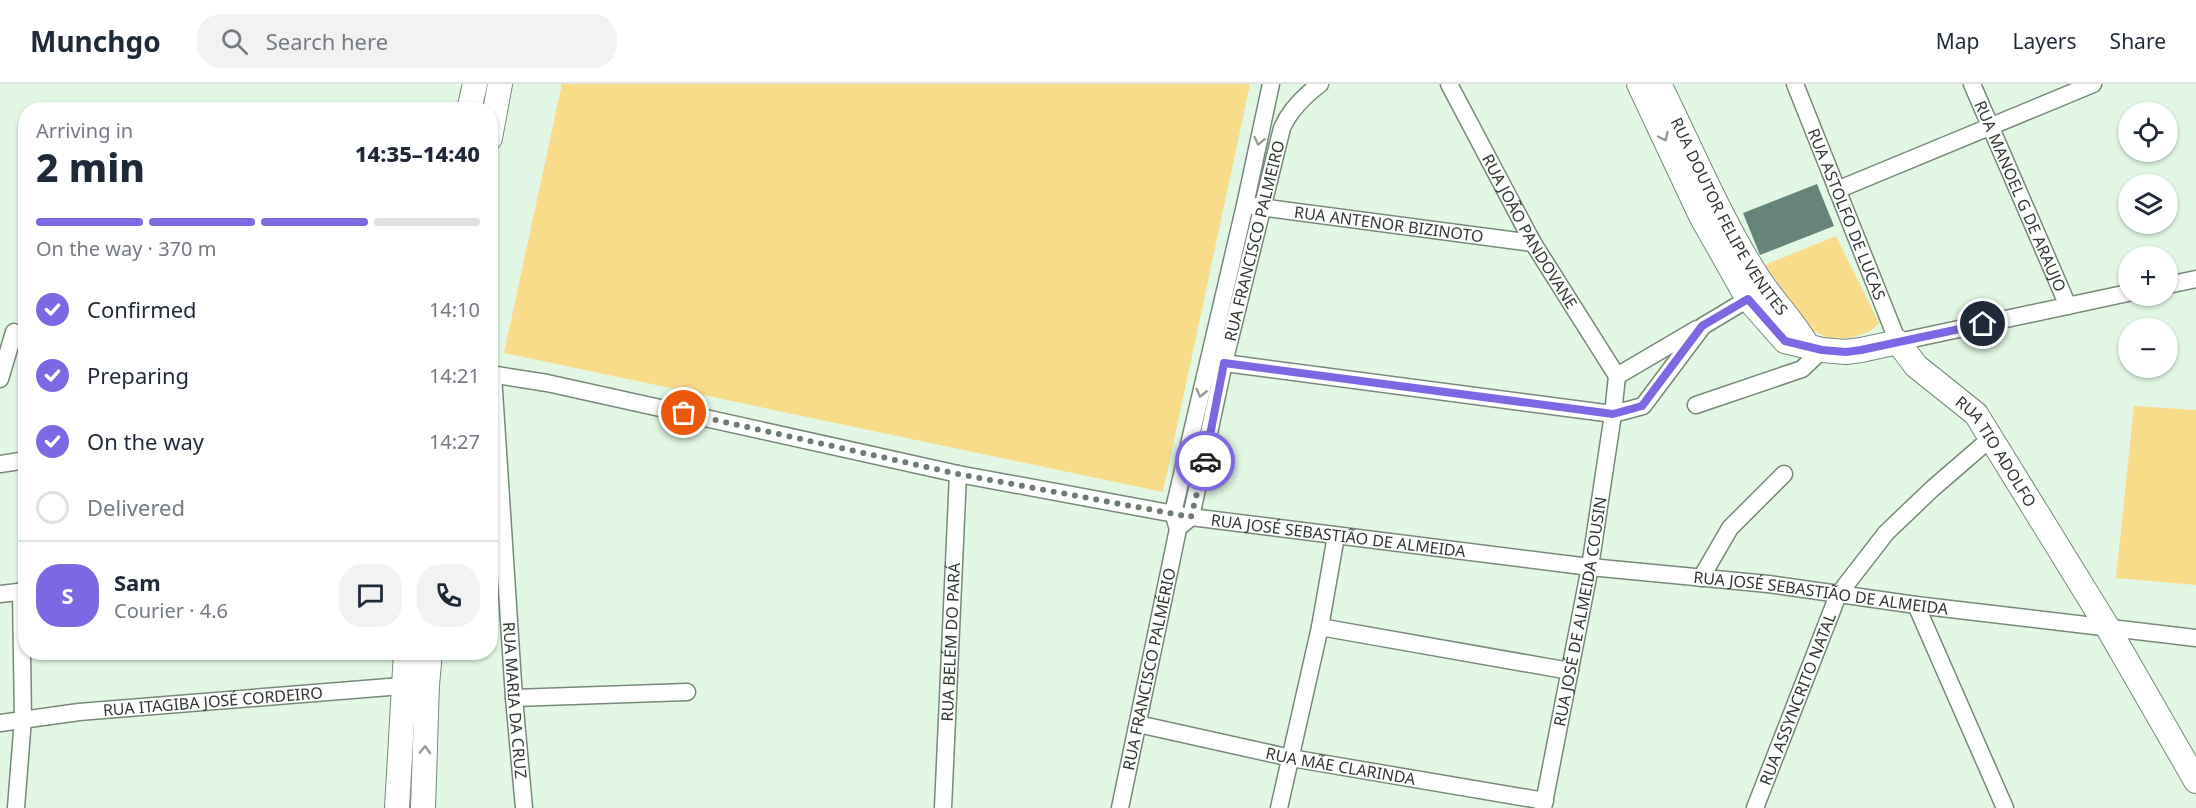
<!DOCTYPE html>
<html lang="en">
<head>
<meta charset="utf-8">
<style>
  :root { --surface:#fff; --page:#f2f2f3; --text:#1f2937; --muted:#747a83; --line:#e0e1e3; --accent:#7e67e2 }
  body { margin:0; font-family:"Noto Sans",sans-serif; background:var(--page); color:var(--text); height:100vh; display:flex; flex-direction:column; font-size:22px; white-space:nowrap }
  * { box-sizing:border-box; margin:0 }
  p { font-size:20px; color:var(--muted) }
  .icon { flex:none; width:33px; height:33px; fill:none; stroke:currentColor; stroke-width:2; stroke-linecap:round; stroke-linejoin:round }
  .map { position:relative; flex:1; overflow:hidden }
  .details { position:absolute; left:18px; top:18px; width:480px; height:558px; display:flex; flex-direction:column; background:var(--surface); border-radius:24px; box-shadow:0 2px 4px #0004 }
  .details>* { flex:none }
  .tools { position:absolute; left:2118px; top:18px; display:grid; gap:12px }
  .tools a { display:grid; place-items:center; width:60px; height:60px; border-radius:50%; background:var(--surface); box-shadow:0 2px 4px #0004; font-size:30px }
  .pin { position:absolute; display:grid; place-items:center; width:51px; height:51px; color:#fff; margin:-26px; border:3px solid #fff; border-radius:50%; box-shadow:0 2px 6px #0007 }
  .courier { position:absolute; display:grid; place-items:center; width:60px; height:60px; margin:-30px; border:4px solid #7e67e2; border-radius:50%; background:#fff; color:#222; box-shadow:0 2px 8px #0007 }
  .headline em { font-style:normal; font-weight:800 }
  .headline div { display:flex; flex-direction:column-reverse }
  .headline { display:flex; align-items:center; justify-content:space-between; height:102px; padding:0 18px }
  h1 { font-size:39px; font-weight:800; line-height:45px }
  .bar { display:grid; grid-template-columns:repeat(4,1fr); gap:9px 6px; align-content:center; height:72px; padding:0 18px }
  .bar i { height:8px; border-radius:4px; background:var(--line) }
  .bar .current { background:var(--accent) }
  .bar p { grid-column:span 4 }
  .line { display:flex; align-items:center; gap:15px; padding:0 18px; border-top:2px solid var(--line) }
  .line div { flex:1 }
  .round { display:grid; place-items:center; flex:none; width:63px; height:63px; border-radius:24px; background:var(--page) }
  ol { padding:0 18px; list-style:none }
  li { display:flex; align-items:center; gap:18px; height:66px }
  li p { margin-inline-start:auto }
  li .icon { padding:6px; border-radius:50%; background:var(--accent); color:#fff; stroke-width:4 }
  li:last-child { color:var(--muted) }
  li i { width:33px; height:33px; border:3px solid var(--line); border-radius:50% }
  header { display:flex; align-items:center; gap:36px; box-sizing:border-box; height:84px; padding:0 30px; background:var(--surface); border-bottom:2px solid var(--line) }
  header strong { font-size:28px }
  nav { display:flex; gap:33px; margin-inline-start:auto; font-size:21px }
  .search { width:420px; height:54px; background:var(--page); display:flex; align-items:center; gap:15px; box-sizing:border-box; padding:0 21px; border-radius:24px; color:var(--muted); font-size:22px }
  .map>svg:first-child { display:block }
</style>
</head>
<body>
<header>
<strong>Munchgo</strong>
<div class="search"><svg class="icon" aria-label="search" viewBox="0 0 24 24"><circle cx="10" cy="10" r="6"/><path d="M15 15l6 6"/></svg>Search here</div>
<nav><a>Map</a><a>Layers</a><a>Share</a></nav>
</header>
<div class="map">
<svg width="2196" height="724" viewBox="0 0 2196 724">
  <rect width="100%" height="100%" fill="#e2f8e4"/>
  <g fill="#f8dc8a">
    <path d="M562,0h688l-87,408 -659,-139z"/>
    <path d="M1836,152l43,87 -8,8 -21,7h-22l-16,-8 -47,-65z"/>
    <path d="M2134,322l62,4v175l-80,-7z"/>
  </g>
  <path fill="#67847b" d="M1817,100l17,42 -74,29 -17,-42z"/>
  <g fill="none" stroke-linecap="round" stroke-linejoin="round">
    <defs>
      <g id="street">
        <path id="s1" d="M1449,0l84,159 84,133"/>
        <path id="s2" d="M1795,0l103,258 230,-49"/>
        <path id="s3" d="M1972,0l96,222"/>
        <path d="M1837,106l256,-106"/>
        <path id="s4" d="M1252,122l281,37"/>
        <path d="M2168,201l28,-6"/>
        <path d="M1209,277l404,53 4,-38 80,-47"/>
        <path id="s5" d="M490,290l57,9 411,91 233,43 399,50 178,17 148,21 280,33"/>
        <path id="s6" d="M493,291l21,323 10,110"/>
        <path d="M0,295l14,-47"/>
        <path d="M1696,321l106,-36 20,-19"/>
        <path d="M0,380l26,-4"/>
        <path id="s7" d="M1183,440l8,-7 33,-154 58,-235c8,-18 22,-32 38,-44"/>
        <path d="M1701,494l29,-50 54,-54"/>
        <path d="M0,510l26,-3"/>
        <path d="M1916,521l89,203"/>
        <path d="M1320,543l250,44"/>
        <path d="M514,614l173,-6"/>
        <path id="s8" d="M0,639l79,-11 335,-27"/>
        <path id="s9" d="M1138,640l153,34 254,43"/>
        <path d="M16,724l7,-89 -2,-128"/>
        <path id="s10" d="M943,724l15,-334"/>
        <path id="s11" d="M1120,724l58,-279 -5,-16 72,-308 26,-121"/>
        <path d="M1279,724l41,-181 16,-91"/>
        <path id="s12" d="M1543,724l47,-241 23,-153 30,-8 60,-80 45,-27"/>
        <path id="s13" d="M1755,724l83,-213 48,-62 46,-44 59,-51"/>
      </g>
      <g id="secondary">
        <path id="s14" d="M1639,0l62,132 47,83 37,42 37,9 24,2 15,-2 37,-8 18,24 60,48 132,214 88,153"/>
        <path id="s15" d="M1659,0c32,64 60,133 99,194 15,23 35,43 49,67"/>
        <path d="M469,26l6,-26"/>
        <path d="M490,54l10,-54"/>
        <path d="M397,724l9,-156"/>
        <path d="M423,724l4,-123 3,-33"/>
      </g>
    </defs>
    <use href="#street" stroke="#768978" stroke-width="19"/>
    <use href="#secondary" stroke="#768978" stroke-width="26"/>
    <use href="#street" stroke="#fff" stroke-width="16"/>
    <use href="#secondary" stroke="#fff" stroke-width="24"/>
  </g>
  <defs><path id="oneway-chevron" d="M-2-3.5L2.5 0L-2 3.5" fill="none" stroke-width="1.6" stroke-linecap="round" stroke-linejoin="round" transform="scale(1.5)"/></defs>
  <g stroke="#989c98">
    <use href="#oneway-chevron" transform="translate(1664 53) rotate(65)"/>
    <use href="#oneway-chevron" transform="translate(1259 57) rotate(102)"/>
    <use href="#oneway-chevron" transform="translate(1201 309) rotate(103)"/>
    <use href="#oneway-chevron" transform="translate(425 666) rotate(-88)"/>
  </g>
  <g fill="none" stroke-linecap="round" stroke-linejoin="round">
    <path stroke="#6e7b70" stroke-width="6" stroke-dasharray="0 10.8" d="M684,329l274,61 233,43 14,-56"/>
    <path stroke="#7e67e2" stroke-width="8" d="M1205,377l19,-98 389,51 29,-8 60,-80 46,-27 37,42 37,9 24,2 15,-2 122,-26"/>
  </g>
  <g text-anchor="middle" stroke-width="6" stroke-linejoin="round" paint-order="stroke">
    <g font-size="16" fill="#303831" stroke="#fefefe">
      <text dy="6" stroke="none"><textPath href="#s3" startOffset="122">RUA MANOEL G DE ARAUJO</textPath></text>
      <text dy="6" stroke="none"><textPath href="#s2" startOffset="140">RUA ASTOLFO DE LUCAS</textPath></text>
      <text dy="6" stroke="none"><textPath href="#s15" startOffset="150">RUA DOUTOR FELIPE VENITES</textPath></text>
      <text dy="6" stroke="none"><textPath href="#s4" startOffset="138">RUA ANTENOR BIZINOTO</textPath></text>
      <text dy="6" stroke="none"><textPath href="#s1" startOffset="168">RUA JOÃO PANDOVANE</textPath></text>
      <text dy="6" stroke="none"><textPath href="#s7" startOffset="294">RUA FRANCISCO PALMEIRO</textPath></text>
      <text dy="6" stroke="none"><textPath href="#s14" startOffset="561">RUA TIO ADOLFO</textPath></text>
      <text dy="6" stroke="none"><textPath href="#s5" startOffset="864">RUA JOSÉ SEBASTIÃO DE ALMEIDA</textPath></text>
      <text dy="6" stroke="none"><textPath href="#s5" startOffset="1350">RUA JOSÉ SEBASTIÃO DE ALMEIDA</textPath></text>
      <text dy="6" stroke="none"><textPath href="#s12" startOffset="200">RUA JOSÉ DE ALMEIDA COUSIN</textPath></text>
      <text dy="6" stroke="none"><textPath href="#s10" startOffset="166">RUA BELÉM DO PARÁ</textPath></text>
      <text dy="6" stroke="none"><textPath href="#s11" startOffset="142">RUA FRANCISCO PALMÉRIO</textPath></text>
      <text dy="6" stroke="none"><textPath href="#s6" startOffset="326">RUA MARIA DA CRUZ</textPath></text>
      <text dy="6" stroke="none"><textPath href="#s13" startOffset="117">RUA ASSYNCRITO NATAL</textPath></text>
      <text dy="6" stroke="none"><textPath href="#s8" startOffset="214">RUA ITAGIBA JOSÉ CORDEIRO</textPath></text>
      <text dy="6" stroke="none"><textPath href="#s9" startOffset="207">RUA MÃE CLARINDA</textPath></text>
    </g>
  </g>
</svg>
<div class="tools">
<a><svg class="icon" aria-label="locate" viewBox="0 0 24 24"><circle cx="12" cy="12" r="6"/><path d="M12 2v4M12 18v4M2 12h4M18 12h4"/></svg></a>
<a><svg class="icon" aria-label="layers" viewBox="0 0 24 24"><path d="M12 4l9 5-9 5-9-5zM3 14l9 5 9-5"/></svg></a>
<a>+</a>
<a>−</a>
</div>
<div class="pin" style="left:684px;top:329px;background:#ea580c"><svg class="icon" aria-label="bag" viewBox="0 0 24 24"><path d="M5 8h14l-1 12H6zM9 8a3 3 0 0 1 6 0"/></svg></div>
<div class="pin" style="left:1983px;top:240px;background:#1f2937"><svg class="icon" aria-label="home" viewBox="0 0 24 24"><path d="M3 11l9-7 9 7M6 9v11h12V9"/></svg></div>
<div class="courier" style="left:1205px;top:377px"><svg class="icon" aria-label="car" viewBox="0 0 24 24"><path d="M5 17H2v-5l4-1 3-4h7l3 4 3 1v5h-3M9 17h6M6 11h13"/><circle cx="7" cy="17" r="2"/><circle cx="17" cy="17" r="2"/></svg></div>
<section class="details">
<div class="headline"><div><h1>2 min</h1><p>Arriving in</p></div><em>14:35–14:40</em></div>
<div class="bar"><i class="current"></i><i class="current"></i><i class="current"></i><i></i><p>On the way · 370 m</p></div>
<ol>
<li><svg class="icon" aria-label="check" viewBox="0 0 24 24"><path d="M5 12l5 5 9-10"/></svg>Confirmed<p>14:10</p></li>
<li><svg class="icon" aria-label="check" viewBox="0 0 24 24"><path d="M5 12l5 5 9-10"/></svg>Preparing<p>14:21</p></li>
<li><svg class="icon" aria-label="check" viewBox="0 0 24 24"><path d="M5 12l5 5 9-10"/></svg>On the way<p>14:27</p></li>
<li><i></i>Delivered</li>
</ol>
<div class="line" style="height:108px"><b class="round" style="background:var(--accent);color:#fff">S</b><div><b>Sam</b><p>Courier · 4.6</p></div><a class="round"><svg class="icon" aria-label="chat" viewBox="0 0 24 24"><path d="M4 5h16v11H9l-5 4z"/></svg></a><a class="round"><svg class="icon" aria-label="phone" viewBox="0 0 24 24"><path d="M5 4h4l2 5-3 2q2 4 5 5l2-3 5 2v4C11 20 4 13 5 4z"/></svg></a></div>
</section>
</div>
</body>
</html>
